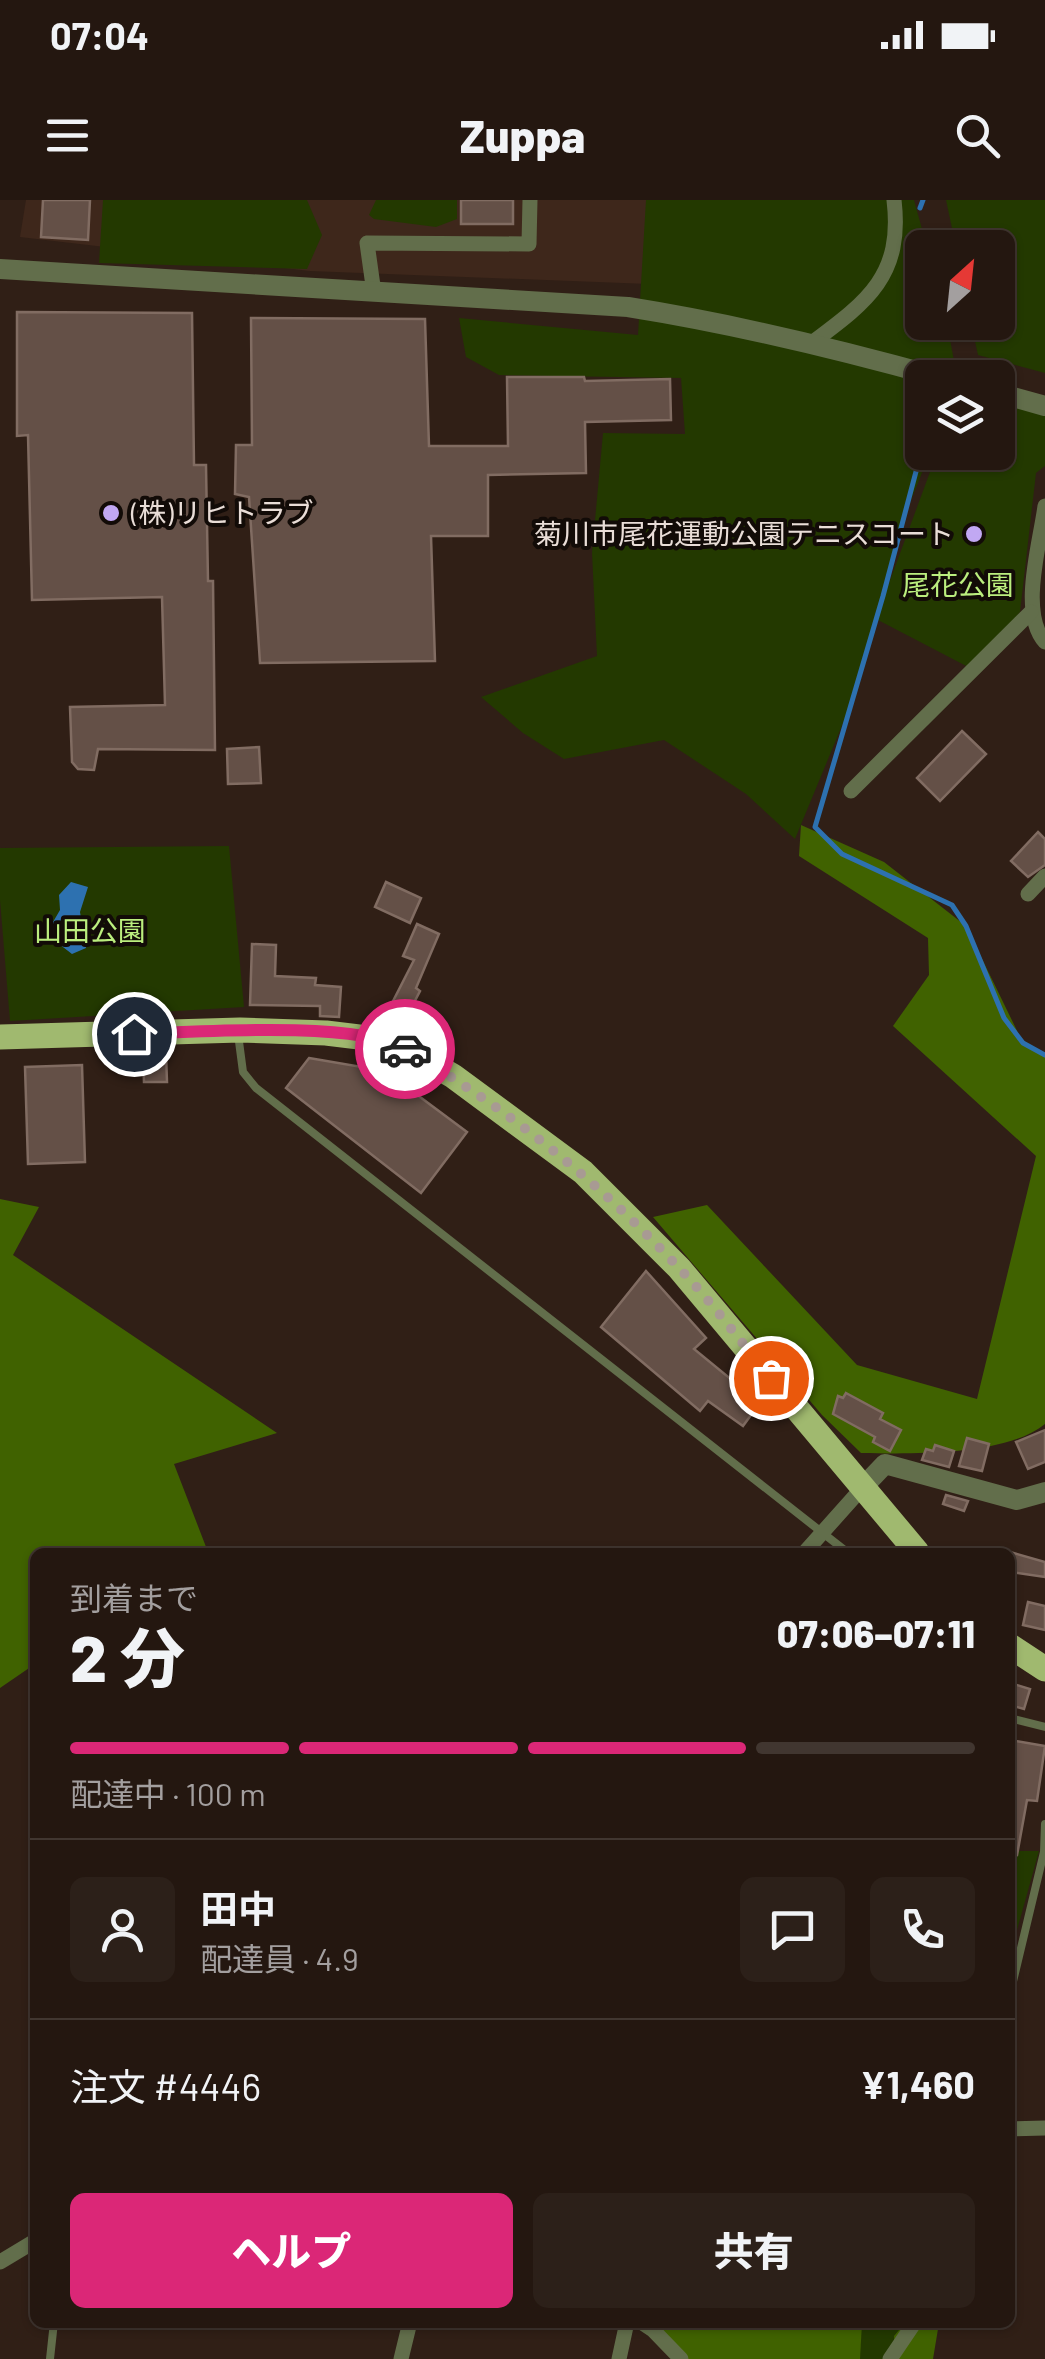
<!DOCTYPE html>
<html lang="ja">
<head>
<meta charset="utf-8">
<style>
  :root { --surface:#241710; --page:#2c2019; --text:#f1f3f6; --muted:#a39f9f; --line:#413630; --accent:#db2777 }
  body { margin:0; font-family:Barlow,"Noto Sans JP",sans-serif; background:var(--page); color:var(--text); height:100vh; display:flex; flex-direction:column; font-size:38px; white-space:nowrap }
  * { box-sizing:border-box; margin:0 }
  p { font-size:32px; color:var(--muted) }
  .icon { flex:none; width:55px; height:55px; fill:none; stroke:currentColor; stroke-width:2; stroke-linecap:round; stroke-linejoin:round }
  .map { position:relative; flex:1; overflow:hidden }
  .panel { position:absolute; left:30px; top:1348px; width:985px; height:780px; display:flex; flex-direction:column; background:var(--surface); border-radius:15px; box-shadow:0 2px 8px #0004,0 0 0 2px var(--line) }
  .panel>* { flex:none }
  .needle { width:65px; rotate:27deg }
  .buttons { position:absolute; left:905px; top:30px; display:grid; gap:20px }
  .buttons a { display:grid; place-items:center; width:110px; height:110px; border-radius:15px; background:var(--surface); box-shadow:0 2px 8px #0004,0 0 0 2px var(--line); font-size:50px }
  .pin { position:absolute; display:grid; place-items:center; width:85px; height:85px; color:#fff; margin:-42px; border:5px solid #fff; border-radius:50%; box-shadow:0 2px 10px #0007 }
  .courier { position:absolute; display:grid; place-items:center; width:100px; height:100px; margin:-50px; border:8px solid #db2777; border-radius:50%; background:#fff; color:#222; box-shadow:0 2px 12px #0007 }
  .summary em { font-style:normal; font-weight:800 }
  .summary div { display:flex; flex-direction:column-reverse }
  .summary { display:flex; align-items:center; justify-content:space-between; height:170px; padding:0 40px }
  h1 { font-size:65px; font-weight:800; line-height:75px }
  .bar { display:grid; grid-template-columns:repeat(4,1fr); gap:15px 10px; align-content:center; height:120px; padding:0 40px }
  .bar i { height:12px; border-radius:8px; background:var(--line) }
  .bar .on { background:var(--accent) }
  .bar p { grid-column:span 4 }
  .line { display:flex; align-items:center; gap:25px; padding:0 40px; border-top:2px solid var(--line) }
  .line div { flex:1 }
  .round { display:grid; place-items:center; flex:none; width:105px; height:105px; border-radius:15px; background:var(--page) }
  .button { display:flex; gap:20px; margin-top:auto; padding:20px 40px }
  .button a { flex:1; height:115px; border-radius:15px; background:var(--accent); color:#fff; font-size:40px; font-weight:800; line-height:115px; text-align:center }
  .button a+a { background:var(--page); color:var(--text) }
  .status { display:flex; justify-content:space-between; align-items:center; height:70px; padding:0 50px; background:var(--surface); direction:ltr }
  .status svg { height:28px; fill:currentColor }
  header { display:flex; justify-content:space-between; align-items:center; height:130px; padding:0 40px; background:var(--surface); font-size:45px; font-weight:800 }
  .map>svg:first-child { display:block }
</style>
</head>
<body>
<div class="status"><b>07:04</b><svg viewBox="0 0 49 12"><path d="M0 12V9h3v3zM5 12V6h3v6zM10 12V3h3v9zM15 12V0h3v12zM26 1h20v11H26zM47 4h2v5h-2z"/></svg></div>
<header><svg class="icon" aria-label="menu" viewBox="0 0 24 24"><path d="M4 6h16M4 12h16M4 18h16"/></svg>Zuppa<svg class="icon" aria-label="search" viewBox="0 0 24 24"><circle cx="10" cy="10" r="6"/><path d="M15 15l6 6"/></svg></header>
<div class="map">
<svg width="1045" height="2159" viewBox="0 0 1045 2159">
  <rect width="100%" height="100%" fill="#301f16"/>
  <path fill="#3e271b" d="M26,0h784l-6,90 -494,-19 -290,-34z"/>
  <g fill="#233900">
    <path d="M103,0h204l15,35 -15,34 -208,-6z"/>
    <path d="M376,0h81v19l-21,8 -62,-8 -5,-4z"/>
    <path d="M646,0h268l13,47 -5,1v74l25,1 10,54 -35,1v74l8,1 -25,62 -27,98 59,-160 61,-1v-48l47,10v52l-9,7 -16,139 -48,57 -96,-50 -21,75 -60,145 -49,-45 -82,-54 -100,19 -41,-26 -42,-36 116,-41 -5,-103 11,-120 82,1 -4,-56 -182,-3 -33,-18 -7,-39 179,17z"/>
    <path d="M946,0h99v173l-67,-18 -7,-32 27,-1v-74l-42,-1z"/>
    <path d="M229,646l15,161 -234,14 -10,-121v-52z"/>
    <path d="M1010,1651h29l-29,104z"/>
    <path d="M860,2123h46l-16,36h-31z"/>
  </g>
  <g fill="#406200">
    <path d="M801,625l83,37 82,64 57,117 22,10v371c-39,32 -134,30 -184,29l-39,-38 -169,-198 54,-12 150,160 120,34 59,-243 -143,-130 36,-51 -1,-37 -129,-82z"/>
    <path d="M0,999l39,8 -26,48 264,178 -103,31 34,88h-173v112l-35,24z"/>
    <path d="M637,2123h225l-2,36h-179z"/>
    <path d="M905,2123h34l-6,36h-41l3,-5 -1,-18z"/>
  </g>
  <path fill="#2d71b0" d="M71,682l17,5 -8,25 6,36 -14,6 -26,-20 14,-24 -1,-15z"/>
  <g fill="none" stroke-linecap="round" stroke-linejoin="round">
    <g stroke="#2d71b0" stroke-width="5">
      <path d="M920,8l3,-8"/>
      <path d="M922,249l-39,147 -68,231 27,27 110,51 14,21 38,92 19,25 22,12"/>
    </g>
  </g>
  <g fill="#645047" stroke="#816c62" stroke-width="2.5">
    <path d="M43,0h47l-2,40 -47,-3z"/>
    <rect x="461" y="0" width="52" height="24"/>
    <path d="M17,112l175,1 2,152h12l2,116h5l2,169 -117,-1 -4,21 -16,-1 -6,-7 -2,-55 95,-2 -3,-108 -130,3 -4,-165 -11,1z"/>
    <path d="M251,118l174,1 4,127h79l-1,-69h77l1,4 85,-2 1,41 -86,2 1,51 -98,2v61h-57l4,125 -175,2 -11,-166 -14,-3 1,-49h16z"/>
    <path d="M962,531l24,23 -46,47 -23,-23z"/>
    <path d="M259,547l2,36 -33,1 -1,-35z"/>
    <path d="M1038,632l7,7v26l-17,12 -17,-16z"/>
    <path d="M386,682l35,16 -11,25 -35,-16z"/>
    <path d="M417,724l22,10 -23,54 4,3 -14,27 -17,-9 25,-49 -11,-4z"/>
    <path d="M252,744l24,1 -1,31 41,2 -1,7 26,2 -2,30 -19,-1v-10l-70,-1z"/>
    <path d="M166,854l1,28h-23l-1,-27z"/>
    <path d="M309,858l70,12 2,-2 86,64 -46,61 -135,-105z"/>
    <path d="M82,865l3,97 -57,2 -3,-97z"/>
    <path d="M646,1071l60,67 -12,11 50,41 1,-3 17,13 -19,26 -35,-25 -8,10 -99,-84z"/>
    <path d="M846,1193l37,20 -3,6 21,11 -11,21 -17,-9 2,-5 -42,-23 5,-18 5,2z"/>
    <path d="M1045,1230v32l-17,7 -12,-27z"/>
    <path d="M967,1238l22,6 -7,27 -23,-5z"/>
    <path d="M935,1245l19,6 -5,16 -27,-7 4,-11 7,2z"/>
    <path d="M946,1295l22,6 -4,10 -21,-7z"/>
    <path d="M1010,1352l35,10v15l-35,-5z"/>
    <path d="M1028,1402l17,4v24l-22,-5z"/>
    <path d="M1010,1483l20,6 -6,20 -14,-4z"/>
    <path d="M1010,1540l35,6 -8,55 -10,-1 -10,55 -7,-1z"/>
  </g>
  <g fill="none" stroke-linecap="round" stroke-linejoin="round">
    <g stroke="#626e4b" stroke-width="8">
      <path d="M238,834l5,38 13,16 591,464"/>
      <path d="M1010,1518l35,9"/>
      <path d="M1010,1794l34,-142 1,-28"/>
      <path d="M50,2159l4,-37"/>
    </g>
    <g stroke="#626e4b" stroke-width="15">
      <path d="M374,93l-7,-50 162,1 1,-44"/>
      <path d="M813,142c55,-41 90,-67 81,-142"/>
      <path d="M1045,306c-5,38 -26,107 0,136"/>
      <path d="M851,591l180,-179"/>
      <path d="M1028,694l17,-18"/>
      <path d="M805,1352l58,-65"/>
      <path d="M1010,1929l35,-1"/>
      <path d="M0,2062l35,-21"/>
      <path d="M641,2122l12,8 28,29"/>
      <path d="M401,2159l9,-37"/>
      <path d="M619,2159l8,-37"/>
      <path d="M890,2159l25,-37"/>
    </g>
    <g stroke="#626e4b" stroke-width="20">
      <path d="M0,69l628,38c107,17 210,42 314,71"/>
      <path d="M998,193l47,13"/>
      <path d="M863,1287l22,-23 132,36 28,-8"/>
    </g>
    <g stroke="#a0b96f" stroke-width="25">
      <path d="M0,837l240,-7 86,3 66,8 61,35 130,96 96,96 238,284"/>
      <path d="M1010,1446l35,23"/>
    </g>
  </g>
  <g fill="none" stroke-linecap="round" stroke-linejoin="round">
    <path stroke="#a89a93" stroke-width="10" stroke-dasharray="0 18" d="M405,849c102,59 193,132 273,218 33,34 62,74 93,111"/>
    <path stroke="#db2777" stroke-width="12" d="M134,834c61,-2 222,-14 271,15"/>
  </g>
  <g fill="#c1a8f3" stroke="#120b07" stroke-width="4">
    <circle cx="111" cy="313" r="10"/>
    <circle cx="974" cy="334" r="10"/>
  </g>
  <g text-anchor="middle" stroke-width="8" stroke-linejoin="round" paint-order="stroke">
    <g font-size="28" fill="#e9ddd7" stroke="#120b07" text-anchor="start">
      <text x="131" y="323">(株)リヒトラブ</text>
      <text x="954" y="344" text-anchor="end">菊川市尾花運動公園テニスコート</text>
    </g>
    <g font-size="28" fill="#bbee7e" stroke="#120b07">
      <text x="958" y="395">尾花公園</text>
      <text x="90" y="741">山田公園</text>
    </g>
  </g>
</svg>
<div class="buttons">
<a><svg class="needle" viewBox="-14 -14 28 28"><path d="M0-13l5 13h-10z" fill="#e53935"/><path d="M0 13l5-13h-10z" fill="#a39f9f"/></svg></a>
<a><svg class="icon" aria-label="layers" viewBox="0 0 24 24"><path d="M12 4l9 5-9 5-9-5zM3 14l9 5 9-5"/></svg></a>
</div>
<div class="pin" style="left:771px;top:1178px;background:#ea580c"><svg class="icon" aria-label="bag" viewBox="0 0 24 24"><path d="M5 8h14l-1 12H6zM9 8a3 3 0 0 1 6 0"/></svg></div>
<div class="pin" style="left:134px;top:834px;background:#1f2937"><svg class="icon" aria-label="home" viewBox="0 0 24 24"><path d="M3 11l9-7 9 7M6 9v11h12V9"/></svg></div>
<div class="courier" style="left:405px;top:849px"><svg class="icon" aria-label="car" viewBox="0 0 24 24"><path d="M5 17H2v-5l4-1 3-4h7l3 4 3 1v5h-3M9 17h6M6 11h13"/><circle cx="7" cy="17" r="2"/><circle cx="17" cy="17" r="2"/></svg></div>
<section class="panel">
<div class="summary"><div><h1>2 分</h1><p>到着まで</p></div><em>07:06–07:11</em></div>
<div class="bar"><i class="on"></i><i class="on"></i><i class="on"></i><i></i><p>配達中 · 100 m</p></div>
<div class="line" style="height:180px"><a class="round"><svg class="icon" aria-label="person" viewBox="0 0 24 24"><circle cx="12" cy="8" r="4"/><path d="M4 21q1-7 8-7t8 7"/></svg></a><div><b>田中</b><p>配達員 · 4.9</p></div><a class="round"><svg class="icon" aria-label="chat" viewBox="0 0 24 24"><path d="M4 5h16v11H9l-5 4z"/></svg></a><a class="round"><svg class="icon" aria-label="phone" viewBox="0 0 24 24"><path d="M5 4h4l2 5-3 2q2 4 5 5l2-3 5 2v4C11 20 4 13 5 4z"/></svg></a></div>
<div class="line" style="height:130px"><div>注文 #4446</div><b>¥1,460</b></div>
<div class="button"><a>ヘルプ</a><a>共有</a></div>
</section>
</div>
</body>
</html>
